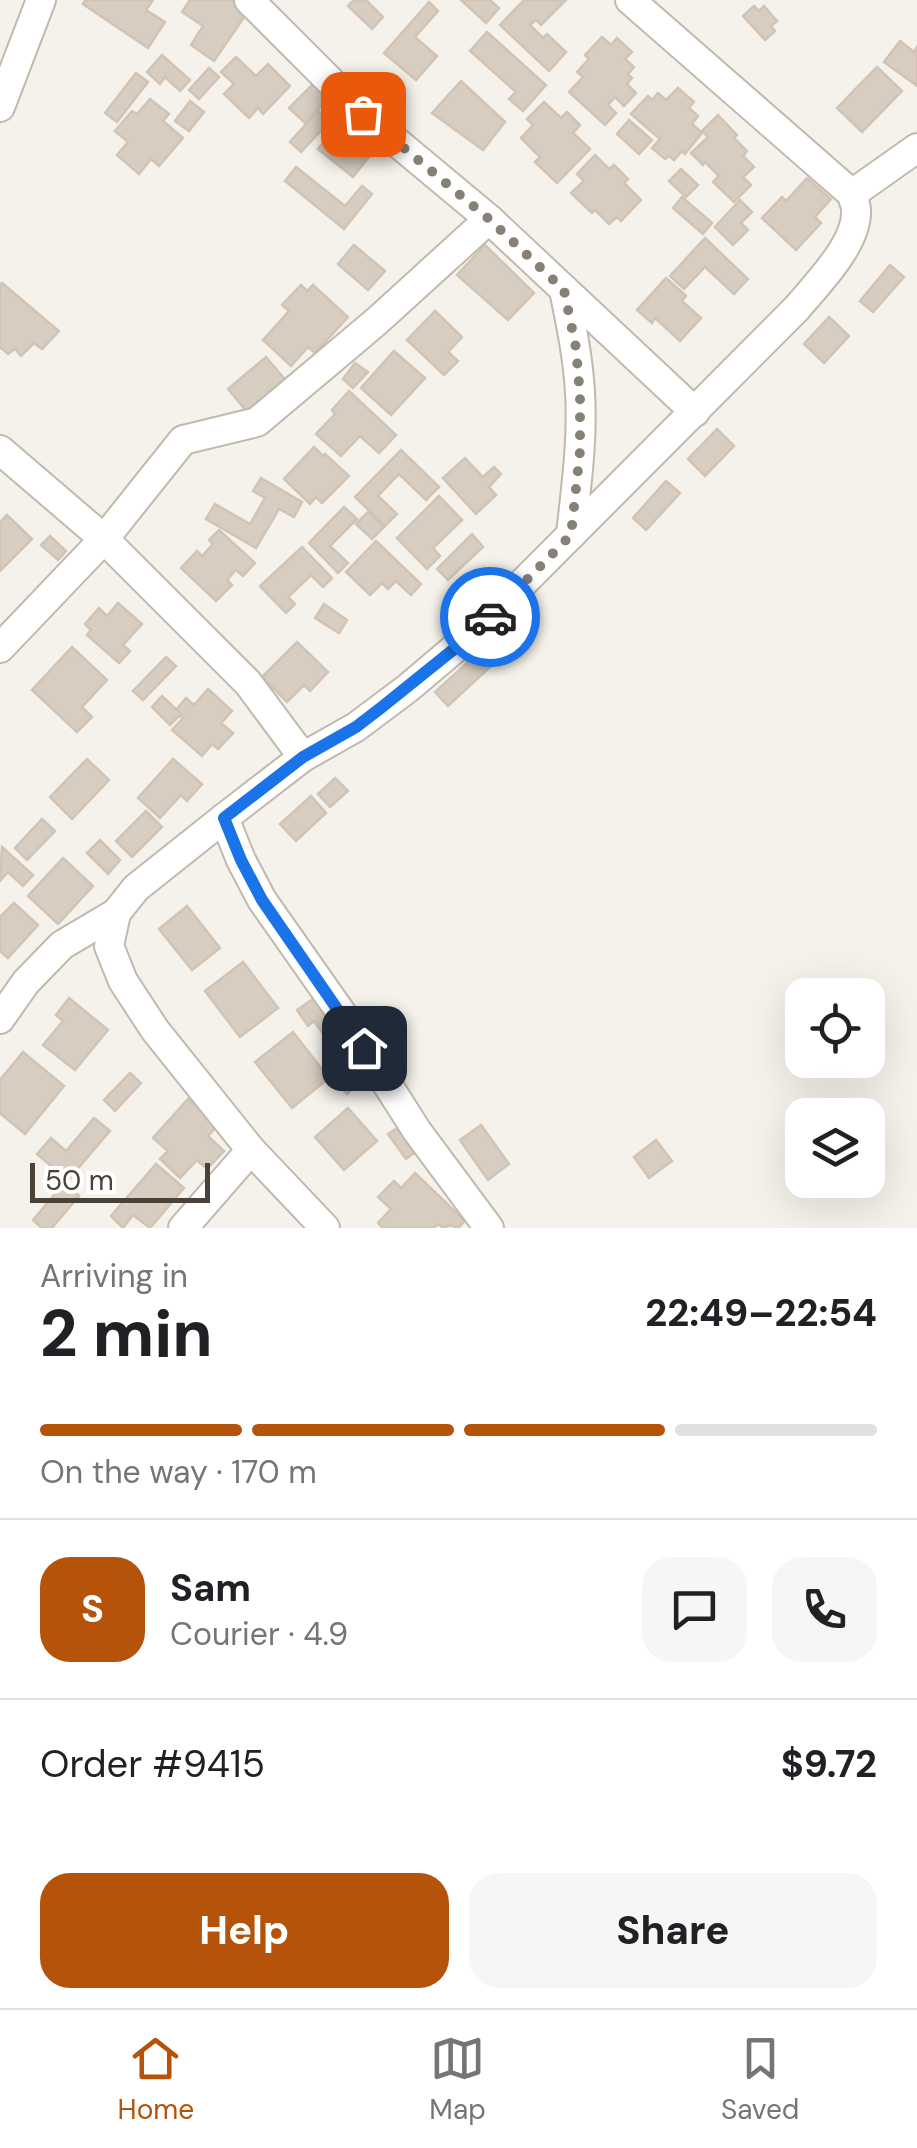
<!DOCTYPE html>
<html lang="en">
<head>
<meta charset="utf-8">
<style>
  :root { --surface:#fff; --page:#f6f6f6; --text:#202124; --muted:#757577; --line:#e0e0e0; --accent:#b45309 }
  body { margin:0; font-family:"DM Sans",sans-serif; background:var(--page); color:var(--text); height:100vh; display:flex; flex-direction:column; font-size:38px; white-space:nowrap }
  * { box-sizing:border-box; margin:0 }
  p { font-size:32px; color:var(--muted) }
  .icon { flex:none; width:55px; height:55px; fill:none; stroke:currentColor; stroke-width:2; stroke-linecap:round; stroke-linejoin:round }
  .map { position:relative; height:1228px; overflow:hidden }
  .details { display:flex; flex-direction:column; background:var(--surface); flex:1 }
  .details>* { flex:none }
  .tools { position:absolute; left:785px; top:978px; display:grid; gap:20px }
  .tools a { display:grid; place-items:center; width:100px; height:100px; border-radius:20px; background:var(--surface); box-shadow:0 10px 40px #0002; font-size:50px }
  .scale { position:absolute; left:30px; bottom:25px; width:180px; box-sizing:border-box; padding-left:10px; border:5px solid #4a4239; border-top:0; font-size:28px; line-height:35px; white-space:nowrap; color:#4a4239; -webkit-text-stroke:8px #fff; paint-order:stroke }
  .pin { position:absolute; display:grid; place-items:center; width:85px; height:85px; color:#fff; margin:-42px; border-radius:20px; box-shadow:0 5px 15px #0006 }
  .courier { position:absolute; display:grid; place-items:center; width:100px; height:100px; margin:-50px; border:8px solid #1a73e8; border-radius:50%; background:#fff; color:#222; box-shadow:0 2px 12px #0007 }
  .summary em { font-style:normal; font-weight:800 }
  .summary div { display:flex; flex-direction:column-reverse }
  .summary { display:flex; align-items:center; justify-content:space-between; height:170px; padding:0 40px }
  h1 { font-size:65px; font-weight:800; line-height:75px }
  .bar { display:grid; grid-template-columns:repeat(4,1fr); gap:15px 10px; align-content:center; height:120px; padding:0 40px }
  .bar i { height:12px; border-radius:8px; background:var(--line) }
  .bar .active { background:var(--accent) }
  .bar p { grid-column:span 4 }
  .line { display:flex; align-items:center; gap:25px; padding:0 40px; border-top:2px solid var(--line) }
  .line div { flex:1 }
  .round { display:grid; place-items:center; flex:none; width:105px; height:105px; border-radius:30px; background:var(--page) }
  .action { display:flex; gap:20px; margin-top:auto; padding:20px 40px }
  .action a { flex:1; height:115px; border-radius:30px; background:var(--accent); color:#fff; font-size:40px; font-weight:800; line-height:115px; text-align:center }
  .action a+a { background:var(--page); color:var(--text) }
  .tabs { display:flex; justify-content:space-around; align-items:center; height:140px; border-top:2px solid var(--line); background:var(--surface); font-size:28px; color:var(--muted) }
  .tabs a { display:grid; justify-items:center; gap:5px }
  .tabs .active { color:var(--accent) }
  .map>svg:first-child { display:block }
</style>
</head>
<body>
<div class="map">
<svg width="917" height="1228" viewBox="0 0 917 1228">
  <rect width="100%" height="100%" fill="#f5f2eb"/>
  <g fill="#d7cdc1" stroke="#d2c4b4" stroke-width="2.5">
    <path d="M85,0h68l-7,10 19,12 -17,26 -65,-44z"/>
    <path d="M190,0h44l15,10 -35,51 -23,-16 12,-19 -21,-14z"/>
    <path d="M354,0h12l17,17 -11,12 -24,-23z"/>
    <path d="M461,0h29l9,8 -13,15z"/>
    <path d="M524,0h42l-25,25 -5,-5 -6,5 13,13 4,-4 19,18 -17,19 -49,-46z"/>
    <path d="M429,2l9,9 -23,26 22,19 -21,24 -32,-27z"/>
    <path d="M754,6l5,5 5,-5 13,15 -6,5 4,5 -10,9 -22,-24z"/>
    <path d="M487,32l59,53 -23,26 -14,-12 7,-7 -46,-41z"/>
    <path d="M602,37l9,8 6,-7 15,14 -7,7 9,8 -6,7 4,4 -5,6 9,9 -12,13 -9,-9 -7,8 8,8 -11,12 -36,-33 14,-15 -6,-5 12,-13 -4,-4z"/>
    <path d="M900,41l14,11 3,-5v39l-33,-24z"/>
    <path d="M162,55l28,25 -10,11 -15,-14 -5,7 -13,-12z"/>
    <path d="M236,57l20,19 12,-12 22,22 -27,28 -5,-6 -9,10 -25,-24 10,-10 -13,-12z"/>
    <path d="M877,67l25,24 -40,41 -25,-24z"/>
    <path d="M209,68l10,9 -20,22 -10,-9z"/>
    <path d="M136,73l12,9 -31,40 -12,-9z"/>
    <path d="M461,81l44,41 -22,28 -51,-37z"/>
    <path d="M315,82l15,15 -25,26 -16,-15z"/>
    <path d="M678,88l16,14 -5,6 9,8 -6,8 10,9 -17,21 -3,-3 -8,9 -5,-4 -4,3 -13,-11 8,-9 -29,-25 17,-18 4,4 6,-7 8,7z"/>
    <path d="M150,99l19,15 -6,7 20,17 -24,28 -8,-7 -12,15 -22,-19 11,-13 -13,-11 17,-20 5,3z"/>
    <path d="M190,101l14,11 -15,19 -14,-10z"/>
    <path d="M544,102l17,16 6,-6 13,13 -7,8 17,16 -33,34 -22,-21 5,-5 -19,-19 12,-13 -6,-6z"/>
    <path d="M318,111l12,10 -29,31 -11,-10z"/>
    <path d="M345,115l35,28 -27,34 -35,-28z"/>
    <path d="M718,115l19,20 -3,3 13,13 -4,5 11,11 -11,10 8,8 -17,17 -21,-20 6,-6 -14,-14 -2,3 -12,-12 17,-16 -6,-6z"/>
    <path d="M629,120l23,20 -13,14 -22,-20z"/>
    <path d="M595,155l14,14 5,-4 14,14 -4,4 17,17 -20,21 -4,-4 -8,7 -14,-14 -3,3 -21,-20 13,-12 -7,-7z"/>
    <path d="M296,167l49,39 17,-20 10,8 -28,35 -59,-48z"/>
    <path d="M681,169l17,16 -12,12 -17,-16z"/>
    <path d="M807,178l24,21 -16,18 6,6 -25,27 -34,-32 20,-21 4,4z"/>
    <path d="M682,197l30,26 -9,11 -30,-26z"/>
    <path d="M740,200l12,12 -11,11 7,7 -15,15 -18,-18z"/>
    <path d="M705,238l43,41 -14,15 -29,-27 -21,22 -14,-13z"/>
    <path d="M354,245l31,26 -17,19 -30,-26z"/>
    <path d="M485,245l49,48 -26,27 -51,-45z"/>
    <path d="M890,265l14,12 -31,35 -13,-11z"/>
    <path d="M666,278l20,18 -4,5 19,17 -21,23 -25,-23 -3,5 -15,-13z"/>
    <path d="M2,283l57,48 -17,18 -8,-6 -13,13 -6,-7 -7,5 -8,-7v-62z"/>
    <path d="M301,285l6,6 6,-6 35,32 -33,36 -7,-6 -17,19 -28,-26 26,-29 -7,-6z"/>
    <path d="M435,311l27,26 -14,15 10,9 -14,14 -37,-35z"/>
    <path d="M829,317l20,19 -25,27 -20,-19z"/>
    <path d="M394,351l31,27 -34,37 -30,-27z"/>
    <path d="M266,357l22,26 -40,30 -20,-24z"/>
    <path d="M355,363l13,9 -15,16 -10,-9z"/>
    <path d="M349,391l47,44 -17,18 -19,-17 -19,20 -25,-22 19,-20 -3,-4z"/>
    <path d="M717,429l17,17 -29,30 -17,-17z"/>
    <path d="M314,447l9,9 2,-2 24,22 -27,27 -6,-6 -6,7 -26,-25z"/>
    <path d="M401,450l38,37 -13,13 -27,-26 -21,22 19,18 -12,12 -30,-29z"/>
    <path d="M465,458l18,19 11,-10 7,7 -12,13 7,8 -20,19 -33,-36z"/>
    <path d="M261,478l41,24 -8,15 -15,-8 -23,39 -50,-29 9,-15 35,20 15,-26 -12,-7z"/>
    <path d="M666,481l14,12 -34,37 -13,-12z"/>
    <path d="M439,496l23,24 -29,28 7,8 -13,13 -30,-31z"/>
    <path d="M344,507l13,12 -27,27 18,17 -10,10 -29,-30z"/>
    <path d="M368,512l16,15 -12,12 -16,-15z"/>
    <path d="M7,515l25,24 -32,32v-49z"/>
    <path d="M219,530l36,33 -12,13 -7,-6 -9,10 5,5 -16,16 -35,-33 16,-17 5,5 11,-12 -4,-4z"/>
    <path d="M472,534l11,13 -35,33 -11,-11z"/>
    <path d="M50,536l16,15 -8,9 -17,-15z"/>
    <path d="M376,541l45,43 -10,11 -15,-14 -8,8 -6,-6 -12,12 -24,-23z"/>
    <path d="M302,547l30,31 -9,9 -12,-12 -23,22 7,7 -9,9 -26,-27z"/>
    <path d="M118,603l24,21 -19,21 7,6 -11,12 -32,-28 4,-5 -6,-6 14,-16 8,8z"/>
    <path d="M324,604l23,16 -8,13 -24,-15z"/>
    <path d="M491,641l12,14 -55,51 -13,-14z"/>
    <path d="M297,642l31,30 -18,19 -6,-6 -17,17 -25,-25z"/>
    <path d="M72,647l35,33 -25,27 10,10 -15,15 -45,-42z"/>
    <path d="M166,657l10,9 -33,34 -10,-9z"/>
    <path d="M208,689l24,22 -11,12 12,10 -15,16 -6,-5 -10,12 -30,-26 11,-12 -8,-7 11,-13 8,7z"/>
    <path d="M162,696l19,18 -11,11 -18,-18z"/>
    <path d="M87,759l22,21 -37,39 -22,-22z"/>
    <path d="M173,759l29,25 -15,17 -6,-6 -21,23 -22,-20z"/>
    <path d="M335,778l13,13 -18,16 -12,-13z"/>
    <path d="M311,796l15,17 -30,28 -16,-17z"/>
    <path d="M146,811l16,16 -30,30 -16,-16z"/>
    <path d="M42,819l13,12 -28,29 -12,-12z"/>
    <path d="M100,840l20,20 -12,14 -21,-21z"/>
    <path d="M2,847l31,28 -10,11 -15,-14 -8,9z"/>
    <path d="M63,858l30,28 -35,38 -30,-28z"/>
    <path d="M14,903l24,22 -30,33 -8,-7v-34z"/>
    <path d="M187,906l33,42 -28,22 -33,-41z"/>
    <path d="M243,962l35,46 -38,29 -35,-46z"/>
    <path d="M320,994l37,51 -17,12 -26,-36 -6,5 -11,-16z"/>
    <path d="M69,998l39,32 -33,40 -32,-25 20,-24 -7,-6z"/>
    <path d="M293,1032l36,46 -37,30 -37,-46z"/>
    <path d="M23,1052l41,34 -39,48 -25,-21v-33z"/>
    <path d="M359,1054l14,13 -26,27 -14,-14z"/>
    <path d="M130,1073l11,10 -26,28 -11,-11z"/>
    <path d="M188,1099l30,26 -10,11 16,15 -17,18 -10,-9 -17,18 -20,-19 8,-8 -15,-13z"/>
    <path d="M348,1108l29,33 -33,29 -29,-33z"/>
    <path d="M94,1118l16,13 -42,49 -31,-26 14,-16 15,13z"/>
    <path d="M481,1125l28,39 -21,16 -28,-40z"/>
    <path d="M400,1126l17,25 -11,8 -18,-25z"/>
    <path d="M656,1140l16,21 -23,17 -15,-21z"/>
    <path d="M156,1164l28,24 -34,40 -17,-13 -10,13 -12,-12z"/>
    <path d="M415,1173l50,48 -7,7 -8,-3 -7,3 -5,-4 -4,4h-51l-5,-5 13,-14 -13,-12 16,-16 7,7z"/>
    <path d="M64,1183l15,13 -27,32h-10l-9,-8z"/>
  </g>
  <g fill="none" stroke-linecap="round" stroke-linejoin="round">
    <defs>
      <g id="street">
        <path d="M249,0l114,114 126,105 206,193"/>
        <path d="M0,107l41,-107"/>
        <path d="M852,194l65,-46"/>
        <path d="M564,290c7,34 14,67 16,102 3,48 -4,95 -9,143"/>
        <path d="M0,450l104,89 144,144 55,74"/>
        <path d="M0,648l104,-109 79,-99 74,-18 120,-101 112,-102"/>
        <path d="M224,818l17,42 21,40 85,121 70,110 72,97"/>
        <path d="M0,1019l26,-37 36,-37 54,-32"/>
        <path d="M183,1228l68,-78"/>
        <path d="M325,1228l-74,-78 -96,-120 -32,-49 -14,-35 7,-33 20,-25 88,-70 79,-61 53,-30 52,-39 65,-55 324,-325c20,-24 61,-65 59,-98 0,-5 -3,-10 -4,-16l-222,-194"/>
      </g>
    </defs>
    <use href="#street" stroke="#c1b9ad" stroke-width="32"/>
    <use href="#street" stroke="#fff" stroke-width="28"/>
  </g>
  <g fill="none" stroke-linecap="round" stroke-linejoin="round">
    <path stroke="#868077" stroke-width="10" stroke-dasharray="0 18" d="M363,114l126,105 75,71 12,58 4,48v55l-9,84 -81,82"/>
    <path stroke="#1a73e8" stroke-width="12" d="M364,1048l-102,-148 -21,-40 -17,-42 79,-61 53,-30 26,-20 92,-74 16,-16"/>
  </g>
</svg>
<div class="tools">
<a><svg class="icon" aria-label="locate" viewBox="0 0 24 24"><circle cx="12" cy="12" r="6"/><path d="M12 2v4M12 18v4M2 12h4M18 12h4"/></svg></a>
<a><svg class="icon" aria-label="layers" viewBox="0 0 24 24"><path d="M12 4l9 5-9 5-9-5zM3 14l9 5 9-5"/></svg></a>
</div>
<div class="scale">50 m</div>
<div class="pin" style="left:363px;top:114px;background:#ea580c"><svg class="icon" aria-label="bag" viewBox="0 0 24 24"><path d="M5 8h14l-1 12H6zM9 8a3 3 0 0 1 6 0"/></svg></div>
<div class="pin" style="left:364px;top:1048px;background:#1f2937"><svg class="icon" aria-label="home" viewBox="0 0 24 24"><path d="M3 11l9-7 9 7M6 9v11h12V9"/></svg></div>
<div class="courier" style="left:490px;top:617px"><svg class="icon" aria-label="car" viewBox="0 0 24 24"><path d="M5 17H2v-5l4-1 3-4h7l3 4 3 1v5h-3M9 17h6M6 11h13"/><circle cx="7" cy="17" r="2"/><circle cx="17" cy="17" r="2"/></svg></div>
</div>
<section class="details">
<div class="summary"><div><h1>2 min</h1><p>Arriving in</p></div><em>22:49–22:54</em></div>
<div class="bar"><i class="active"></i><i class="active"></i><i class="active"></i><i></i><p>On the way · 170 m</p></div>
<div class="line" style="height:180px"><b class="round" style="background:var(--accent);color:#fff">S</b><div><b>Sam</b><p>Courier · 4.9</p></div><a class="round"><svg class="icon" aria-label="chat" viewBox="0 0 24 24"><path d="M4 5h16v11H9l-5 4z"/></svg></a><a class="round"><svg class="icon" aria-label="phone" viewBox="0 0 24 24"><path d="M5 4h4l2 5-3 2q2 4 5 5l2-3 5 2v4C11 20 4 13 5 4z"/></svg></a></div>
<div class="line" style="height:130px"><div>Order #9415</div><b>$9.72</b></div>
<div class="action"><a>Help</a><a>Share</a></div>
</section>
<nav class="tabs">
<a class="active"><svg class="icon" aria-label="home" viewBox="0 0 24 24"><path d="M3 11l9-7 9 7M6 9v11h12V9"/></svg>Home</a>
<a><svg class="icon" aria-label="map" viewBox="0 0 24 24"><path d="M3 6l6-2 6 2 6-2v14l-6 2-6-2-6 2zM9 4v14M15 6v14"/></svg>Map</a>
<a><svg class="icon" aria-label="saved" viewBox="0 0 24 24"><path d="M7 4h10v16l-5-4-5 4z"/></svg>Saved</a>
</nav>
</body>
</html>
